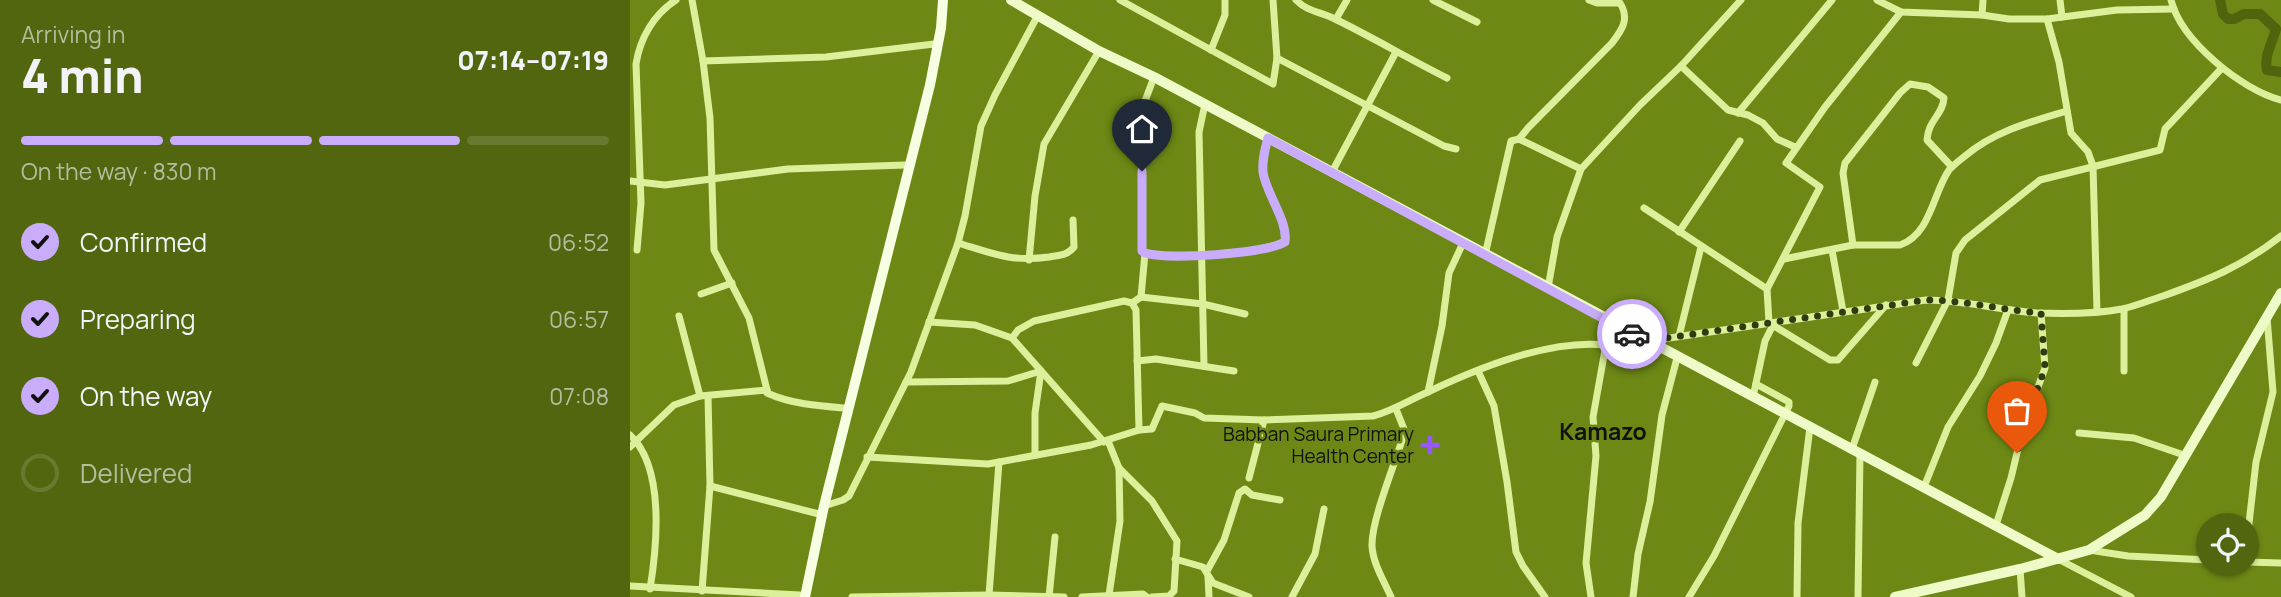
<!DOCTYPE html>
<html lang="en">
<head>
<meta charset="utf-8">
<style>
  :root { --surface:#526610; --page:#5c6e1e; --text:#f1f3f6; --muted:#b5bd9f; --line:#687a30; --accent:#c9adfa }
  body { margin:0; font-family:Manrope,sans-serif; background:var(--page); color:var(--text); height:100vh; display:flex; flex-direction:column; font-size:26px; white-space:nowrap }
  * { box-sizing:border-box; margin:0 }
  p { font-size:23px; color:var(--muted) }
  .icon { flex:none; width:38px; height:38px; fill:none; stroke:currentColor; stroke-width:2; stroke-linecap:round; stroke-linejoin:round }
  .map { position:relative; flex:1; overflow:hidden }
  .panel { display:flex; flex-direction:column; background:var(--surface); width:630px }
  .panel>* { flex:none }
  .tools { position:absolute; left:1566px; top:513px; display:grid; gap:14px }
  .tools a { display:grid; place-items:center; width:63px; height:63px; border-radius:50%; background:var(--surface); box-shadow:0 2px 5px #0004; font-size:35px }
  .pin { position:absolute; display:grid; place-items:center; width:60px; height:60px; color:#fff; margin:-72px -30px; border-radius:50% 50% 50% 0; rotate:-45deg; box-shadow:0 0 7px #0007 }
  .pin .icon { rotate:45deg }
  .courier { position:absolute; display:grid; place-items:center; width:70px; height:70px; margin:-35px; border:5px solid #c9adfa; border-radius:50%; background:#fff; color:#222; box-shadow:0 2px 9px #0007 }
  .headline em { font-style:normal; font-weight:800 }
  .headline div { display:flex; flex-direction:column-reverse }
  .headline { display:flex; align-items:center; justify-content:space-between; height:119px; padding:0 21px }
  h1 { font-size:46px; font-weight:800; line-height:52px }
  .bar { display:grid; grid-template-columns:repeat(4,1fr); gap:10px 7px; align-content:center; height:84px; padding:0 21px }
  .bar i { height:9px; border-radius:5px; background:var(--line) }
  .bar .on { background:var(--accent) }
  .bar p { grid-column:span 4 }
  ol { padding:0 21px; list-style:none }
  li { display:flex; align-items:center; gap:21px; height:77px }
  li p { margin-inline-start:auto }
  li .icon { padding:7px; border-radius:50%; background:var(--accent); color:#111; stroke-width:4 }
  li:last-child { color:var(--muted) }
  li i { width:38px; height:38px; border:4px solid var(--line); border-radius:50% }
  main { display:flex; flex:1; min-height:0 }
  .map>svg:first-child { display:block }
</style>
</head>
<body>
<main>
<section class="panel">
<div class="headline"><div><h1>4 min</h1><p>Arriving in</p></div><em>07:14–07:19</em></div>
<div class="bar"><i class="on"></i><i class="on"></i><i class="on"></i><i></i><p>On the way · 830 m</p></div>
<ol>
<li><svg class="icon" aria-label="check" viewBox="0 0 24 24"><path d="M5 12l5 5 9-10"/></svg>Confirmed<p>06:52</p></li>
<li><svg class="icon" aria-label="check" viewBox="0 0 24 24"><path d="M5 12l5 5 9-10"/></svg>Preparing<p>06:57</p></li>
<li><svg class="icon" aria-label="check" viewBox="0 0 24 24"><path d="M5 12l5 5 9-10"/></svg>On the way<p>07:08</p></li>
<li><i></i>Delivered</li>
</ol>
</section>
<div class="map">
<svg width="1651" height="597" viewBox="0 0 1651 597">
  <rect width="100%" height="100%" fill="#6d8815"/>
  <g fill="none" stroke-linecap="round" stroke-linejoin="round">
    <path stroke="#4f640d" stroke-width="10" d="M1590,0l3,14 5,5h6l10,-5h16l16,15c-4,15 -12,26 -9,41l14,2"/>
    <g stroke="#dcef9a" stroke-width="7">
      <path d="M62,0l11,61 7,57 4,132 35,68 18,72"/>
      <path d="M490,0l153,84 4,-26 -4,-58"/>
      <path d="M666,0c10,11 25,12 39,19 37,18 74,40 112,59"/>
      <path d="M803,0l44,22"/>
      <path d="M1247,0l24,12 81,3 27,4h38l70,-9 57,-1"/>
      <path d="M1430,0l2,17"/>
      <path d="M1541,0c10,41 71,90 110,100"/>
      <path d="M1352,15l1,-15"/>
      <path d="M706,19l11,-19"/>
      <path d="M1417,19l12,43 12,71 17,19 5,14 4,146"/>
      <path d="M581,50l14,-35v-15"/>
      <path d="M647,58l167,88 12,3"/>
      <path d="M73,61l123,-4 108,-13"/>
      <path d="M1051,66l47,44 20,5 15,8 14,16 18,8"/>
      <path d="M524,77l-12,32v142l3,2c23,7 120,1 140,-12 2,-21 -19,-47 -22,-69 -1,-12 2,-23 5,-34"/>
      <path d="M1108,113l94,-113"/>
      <path d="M889,139l9,-11 84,-85c10,-13 18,-24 8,-40h-23l-8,-3"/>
      <path d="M702,172l64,-120"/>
      <path d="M0,181l35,4 123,-16 117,-4"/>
      <path d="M1014,208l123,81 2,34 61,37h8l48,-55"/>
      <path d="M1049,232l61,-91"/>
      <path d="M328,243c36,11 53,19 91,14 10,-2 18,-1 25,-10l-1,-27"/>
      <path d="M1223,245l-10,-72 2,-10 55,-70 10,-9 18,3 16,11c-1,17 -16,22 -17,42l25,27"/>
      <path d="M7,250l4,-47 -5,-139c4,-26 18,-50 40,-64"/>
      <path d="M1202,250l11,61"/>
      <path d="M855,255l26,-114 8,-2 62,30"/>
      <path d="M1154,259l69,-14h47c31,-11 33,-52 49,-75 4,-5 11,-10 16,-14 30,-25 65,-34 102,-45"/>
      <path d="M399,260l6,-64 9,-52 55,-93"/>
      <path d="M918,288l9,-51 24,-68 59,-64 41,-39 60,-66"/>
      <path d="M1137,289l53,-102 -34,-24 39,-56 76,-95"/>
      <path d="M71,294l31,-11"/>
      <path d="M511,297l4,-44"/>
      <path d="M502,303l4,7 3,120"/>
      <path d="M1494,309v62"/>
      <path d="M49,316l21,80"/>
      <path d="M299,322l46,3 37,13 92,104"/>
      <path d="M1049,336l22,-89"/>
      <path d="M382,338l6,-8 16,-9 90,-20 8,2 9,-6 62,7 42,10"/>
      <path d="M1019,341l277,-41c37,0 74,10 111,13 27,1 58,1 85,-4 14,-3 28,-9 41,-13 45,-16 80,-30 118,-60"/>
      <path d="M507,361l19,-2 78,12"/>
      <path d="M1286,363l32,-63 8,-47 9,-13 75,-60 120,-30 5,-21 56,-60"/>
      <path d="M574,366l-5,-234 6,-28"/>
      <path d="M848,371l16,35 13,76 9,70 7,14 22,31"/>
      <path d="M276,382l102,-1 33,-10 -6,42v42"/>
      <path d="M798,392l14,-66 7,-53 14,-30"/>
      <path d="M1123,397l12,-56 8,-16"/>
      <path d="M1449,433l55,5 50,17"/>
      <path d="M0,435c35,32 27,111 20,154"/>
      <path d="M478,441l11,27 33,33 25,40 -3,50 -5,5 -17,1"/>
      <path d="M0,447l44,-42 26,-9 67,-6v3c24,11 51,13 77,15"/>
      <path d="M1222,449l23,-67"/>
      <path d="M237,457l121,7 103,-19 48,-15 13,-1 10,-23 33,7 9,5 60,2 109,-4c20,-5 36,-16 55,-24 50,-24 121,-53 177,-47"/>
      <path d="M619,478l15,-58"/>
      <path d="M80,486l109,28"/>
      <path d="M1294,487l24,-60 32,-51 16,-33 12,-33"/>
      <path d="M194,506l19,-6 6,-4 62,-124 47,-129 7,-27 16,-90 14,-31 43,-80"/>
      <path d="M1366,525l15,-47 12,-50 22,-60 -4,-55"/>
      <path d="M1617,541l9,-79 17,-70 -6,-75"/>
      <path d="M1459,550l39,6 80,4"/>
      <path d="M545,559l28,8 10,16 36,14"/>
      <path d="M1428,559l73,38"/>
      <path d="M1617,562l34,1"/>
      <path d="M1390,569l2,28"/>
      <path d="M577,571l17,-31 15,-47 6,-4 7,6 28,5"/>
      <path d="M578,577l1,20"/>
      <path d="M0,586l170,9"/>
      <path d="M72,591l8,-105 -2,-90"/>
      <path d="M359,595l10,-133"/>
      <path d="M479,595l11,-74 -1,-53"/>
      <path d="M222,597l137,-2 75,2"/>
      <path d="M419,597l6,-60"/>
      <path d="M452,597l61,-3 4,3"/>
      <path d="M662,597l23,-43 9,-45"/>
      <path d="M761,597c-7,-16 -18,-33 -19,-51 -1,-25 23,-82 31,-109l1,-8 -8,-20"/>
      <path d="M961,597l-5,-34 10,-107 -3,-39 17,-95"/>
      <path d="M1003,597l5,-43 12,-52 12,-87 15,-57"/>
      <path d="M1059,597l25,-41 75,-150v-4l-33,-18"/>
      <path d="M1167,597l1,-74 12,-96"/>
      <path d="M1228,597l2,-144"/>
    </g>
    <g stroke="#eefac8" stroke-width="10">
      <path d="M381,0l88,51 55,26 904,482"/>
      <path d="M1265,597l125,-28 69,-19 56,-35 16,-18 120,-204"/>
    </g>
    <path stroke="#f7ffe2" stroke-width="10" d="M175,597l19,-91 106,-421 11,-57 2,-28"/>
  </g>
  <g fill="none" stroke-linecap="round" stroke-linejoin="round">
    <path stroke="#313b12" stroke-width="7" stroke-dasharray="0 12.6" d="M1002,334l14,7 280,-41c38,0 76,10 115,13l4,55 -22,60 -6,25"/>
    <path stroke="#c9adfa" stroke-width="9" d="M512,171v80l3,2c23,7 120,1 140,-11 3,-22 -19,-48 -22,-70 -1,-12 2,-23 5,-34l364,196"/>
  </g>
  <path fill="#9858ff" stroke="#6d8815" stroke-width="2.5" d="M796.5 434.5h7v7h7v7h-7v7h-7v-7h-7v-7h7z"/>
  <g text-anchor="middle" stroke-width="5" stroke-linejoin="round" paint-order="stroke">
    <g font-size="19" fill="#111" stroke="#6d8815" text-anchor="end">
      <text x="784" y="441">Babban Saura Primary<tspan x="784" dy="22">Health Center</tspan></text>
    </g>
    <g font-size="23" font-weight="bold" fill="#111" stroke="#6d8815">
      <text x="973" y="440">Kamazo</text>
    </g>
  </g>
</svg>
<div class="tools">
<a><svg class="icon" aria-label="locate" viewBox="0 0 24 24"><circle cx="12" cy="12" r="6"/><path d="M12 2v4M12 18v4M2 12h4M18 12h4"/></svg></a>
</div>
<div class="pin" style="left:1387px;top:453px;background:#ea580c"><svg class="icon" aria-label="bag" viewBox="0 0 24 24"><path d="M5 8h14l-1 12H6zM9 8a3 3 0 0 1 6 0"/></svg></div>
<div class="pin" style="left:512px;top:171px;background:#1f2937"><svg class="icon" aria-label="home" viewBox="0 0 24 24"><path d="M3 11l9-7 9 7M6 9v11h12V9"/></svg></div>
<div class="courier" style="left:1002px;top:334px"><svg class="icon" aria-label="car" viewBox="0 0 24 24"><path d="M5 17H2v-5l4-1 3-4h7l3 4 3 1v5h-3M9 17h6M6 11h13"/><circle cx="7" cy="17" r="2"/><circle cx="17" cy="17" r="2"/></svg></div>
</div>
</main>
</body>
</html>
